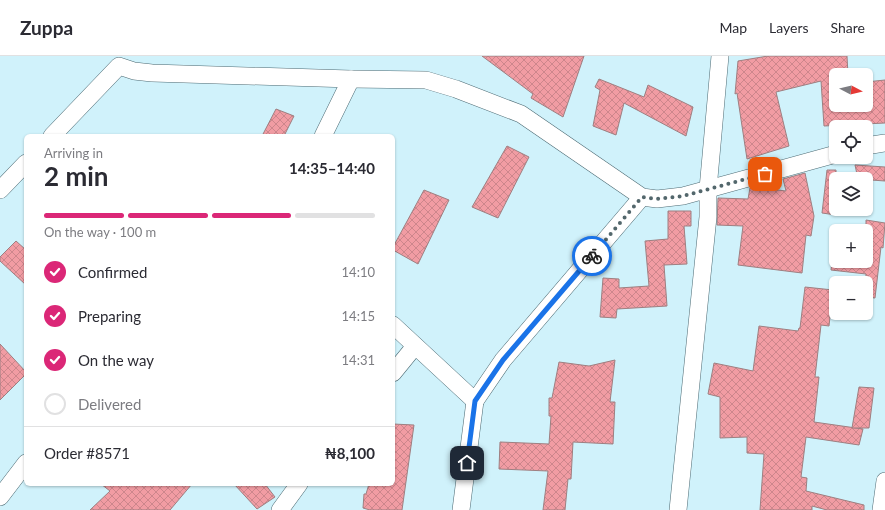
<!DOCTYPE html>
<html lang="en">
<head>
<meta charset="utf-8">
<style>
  :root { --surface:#fff; --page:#f2f2f3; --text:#2b2b33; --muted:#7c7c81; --line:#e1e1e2; --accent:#db2777 }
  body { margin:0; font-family:Lato,sans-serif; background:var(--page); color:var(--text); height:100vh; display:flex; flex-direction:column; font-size:15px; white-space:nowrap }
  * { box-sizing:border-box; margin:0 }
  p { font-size:13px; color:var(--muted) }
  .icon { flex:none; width:22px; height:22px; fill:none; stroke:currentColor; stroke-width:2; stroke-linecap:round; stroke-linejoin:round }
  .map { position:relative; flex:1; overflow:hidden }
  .sheet { position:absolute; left:24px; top:78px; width:371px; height:352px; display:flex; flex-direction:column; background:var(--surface); border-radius:6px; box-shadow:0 1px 3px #0004 }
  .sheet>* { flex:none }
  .needle { width:26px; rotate:97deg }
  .fabs { position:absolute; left:829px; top:12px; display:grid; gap:8px }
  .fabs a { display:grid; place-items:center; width:44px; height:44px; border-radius:6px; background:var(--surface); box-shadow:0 1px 3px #0004; font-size:20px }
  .pin { position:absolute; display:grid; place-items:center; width:34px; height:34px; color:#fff; margin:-17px; border-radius:8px; box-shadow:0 2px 6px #0006 }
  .courier { position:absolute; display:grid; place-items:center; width:40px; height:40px; margin:-20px; border:3px solid #1a73e8; border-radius:50%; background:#fff; color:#222; box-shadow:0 1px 5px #0007 }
  .headline em { font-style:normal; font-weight:700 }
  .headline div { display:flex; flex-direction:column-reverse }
  .headline { display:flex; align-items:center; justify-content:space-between; height:68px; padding:0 20px }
  h1 { font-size:26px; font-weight:700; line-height:30px }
  .bar { display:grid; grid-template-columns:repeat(4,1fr); gap:6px 4px; align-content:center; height:48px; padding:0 20px }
  .bar i { height:5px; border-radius:3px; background:var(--line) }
  .bar .selected { background:var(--accent) }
  .bar p { grid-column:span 4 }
  .line { display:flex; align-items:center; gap:10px; padding:0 20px; border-top:1px solid var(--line) }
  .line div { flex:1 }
  ol { padding:0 20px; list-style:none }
  li { display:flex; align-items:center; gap:12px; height:44px }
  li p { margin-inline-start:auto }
  li .icon { padding:4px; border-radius:50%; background:var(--accent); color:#fff; stroke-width:4 }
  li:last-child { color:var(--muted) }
  li i { width:22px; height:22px; border:2px solid var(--line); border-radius:50% }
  header { display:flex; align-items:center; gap:24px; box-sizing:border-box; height:56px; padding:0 20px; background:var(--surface); border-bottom:1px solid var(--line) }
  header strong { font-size:19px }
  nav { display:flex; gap:22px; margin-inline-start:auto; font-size:14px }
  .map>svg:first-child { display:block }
</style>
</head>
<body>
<header>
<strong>Zuppa</strong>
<nav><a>Map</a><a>Layers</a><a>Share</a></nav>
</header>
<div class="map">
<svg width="885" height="454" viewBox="0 0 885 454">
  <defs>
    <pattern id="building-cross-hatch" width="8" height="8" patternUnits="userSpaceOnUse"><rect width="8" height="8" fill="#f19ca3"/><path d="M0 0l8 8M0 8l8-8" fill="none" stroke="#cd868c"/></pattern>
  </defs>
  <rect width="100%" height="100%" fill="#d0f2fb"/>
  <g fill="url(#building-cross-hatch)" stroke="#9e7f81">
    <path d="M482,0h102l-21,61 -32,-19 2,-4z"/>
    <path d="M768,0h79l1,19h-12v30h30v-23l19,-2v43l-61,3 -3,-45 -45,11 13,54 -42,13 -10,-66 -2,1 3,-33z"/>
    <path d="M599,23l45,18 4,-12 45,22 -7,29 -62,-33 -8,32 -23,-9 7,-36 -5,-3z"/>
    <path d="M276,53l18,7 -10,20h-22z"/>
    <path d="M507,90l22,11 -31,61 -26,-11z"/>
    <path d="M855,109l30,2v14l-27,-2z"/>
    <path d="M827,114h9v45l-14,-2z"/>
    <path d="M805,117l9,43 -3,20 -5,-1 -4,38 -64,-8 5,-39 -26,-1 1,-27 30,1 2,-11 4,-1 32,4 -3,-12z"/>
    <path d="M424,134l25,10 -31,64 -25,-14v-3z"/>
    <path d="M668,155h23v15h-7l3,38 -23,1 3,41 -50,3 -1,9 -16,-1 3,-39 16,1v9l30,-2 -4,-45 23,-2z"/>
    <path d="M866,164l19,3 -2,25 -2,-1 -6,51 -9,-1v-23l-35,-4 1,-9h34z"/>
    <path d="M16,185l10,9v35l-26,-24v-4z"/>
    <path d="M805,231l28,3 -4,36 -8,-1 -6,52h4l-5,45 49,7 -4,16 -53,-8 -5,40 6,1 -1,13 58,14v5h-37l-15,-4v4h-52l4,-56 -17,-1v-16l-27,1v-41l-12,-3 6,-31 39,8 6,-45 39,5 1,-3h1z"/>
    <path d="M0,288l26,28v2l-26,26z"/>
    <path d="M615,304l-5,42h5l-2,42 -40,-2 -2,37h-3l-3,31h-22l5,-39 -49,-2 1,-27 49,2 2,-28h-2v-18h3l7,-36 30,4z"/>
    <path d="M859,331l15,1 -5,40h-17z"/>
    <path d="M393,368l21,1 -12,85h-32l-7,-2 1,-14h2l3,-10h24z"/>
    <path d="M101,428h91l-22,26h-80l20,-19z"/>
    <path d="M234,428h31l10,13 -18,12z"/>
  </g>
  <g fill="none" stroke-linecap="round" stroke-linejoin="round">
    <defs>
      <g id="minor">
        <path d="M52,80l67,-70 15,5 18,2 199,6 75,1 30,9 65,25 121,83 15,2 26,-3 153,-42"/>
        <path d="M323,80l28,-57"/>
        <path d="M866,90l19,-3"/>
        <path d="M0,134l26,-27"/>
        <path d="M393,269l82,76 28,-41 139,-163"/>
        <path d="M393,317l22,-27"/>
        <path d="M0,441l26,-34"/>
        <path d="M280,454l19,-26"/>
        <path d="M461,454l14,-109"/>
        <path d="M678,454l30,-293v-28l12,-133"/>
        <path d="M881,454l4,-29"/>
      </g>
    </defs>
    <use href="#minor" stroke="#4d6b74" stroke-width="18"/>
    <use href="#minor" stroke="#fff" stroke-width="17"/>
  </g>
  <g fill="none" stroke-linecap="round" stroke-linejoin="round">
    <path stroke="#53676c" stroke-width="4" stroke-dasharray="0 7.2" d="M592,200l50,-59 15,2 26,-3 82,-22"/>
    <path stroke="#1a73e8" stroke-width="5" d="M467,407l8,-62 28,-41 89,-104"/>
  </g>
</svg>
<div class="fabs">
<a><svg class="needle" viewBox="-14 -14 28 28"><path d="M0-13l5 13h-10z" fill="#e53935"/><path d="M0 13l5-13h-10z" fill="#7c7c81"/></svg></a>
<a><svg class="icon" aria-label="locate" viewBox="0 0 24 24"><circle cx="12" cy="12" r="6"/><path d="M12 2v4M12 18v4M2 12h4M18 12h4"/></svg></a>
<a><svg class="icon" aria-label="layers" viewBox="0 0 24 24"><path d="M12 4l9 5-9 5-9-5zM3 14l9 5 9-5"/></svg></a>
<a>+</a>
<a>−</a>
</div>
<div class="pin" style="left:765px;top:118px;background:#ea580c"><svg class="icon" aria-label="bag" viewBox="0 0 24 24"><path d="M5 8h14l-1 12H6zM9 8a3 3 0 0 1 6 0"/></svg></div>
<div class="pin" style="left:467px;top:407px;background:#1f2937"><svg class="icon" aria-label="home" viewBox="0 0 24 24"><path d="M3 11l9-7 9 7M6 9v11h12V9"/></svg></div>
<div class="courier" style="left:592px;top:200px"><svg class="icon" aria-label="bike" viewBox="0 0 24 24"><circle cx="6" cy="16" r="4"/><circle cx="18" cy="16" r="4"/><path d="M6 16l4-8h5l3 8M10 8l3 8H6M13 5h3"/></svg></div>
<section class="sheet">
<div class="headline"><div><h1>2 min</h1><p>Arriving in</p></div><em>14:35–14:40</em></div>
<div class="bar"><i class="selected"></i><i class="selected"></i><i class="selected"></i><i></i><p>On the way · 100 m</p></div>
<ol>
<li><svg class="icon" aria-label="check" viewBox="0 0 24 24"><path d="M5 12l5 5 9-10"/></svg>Confirmed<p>14:10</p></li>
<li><svg class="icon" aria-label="check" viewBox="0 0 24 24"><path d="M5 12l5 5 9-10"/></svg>Preparing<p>14:15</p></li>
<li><svg class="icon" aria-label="check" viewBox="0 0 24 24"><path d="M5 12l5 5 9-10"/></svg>On the way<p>14:31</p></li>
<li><i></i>Delivered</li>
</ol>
<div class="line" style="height:52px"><div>Order #8571</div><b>₦8,100</b></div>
</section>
</div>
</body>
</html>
